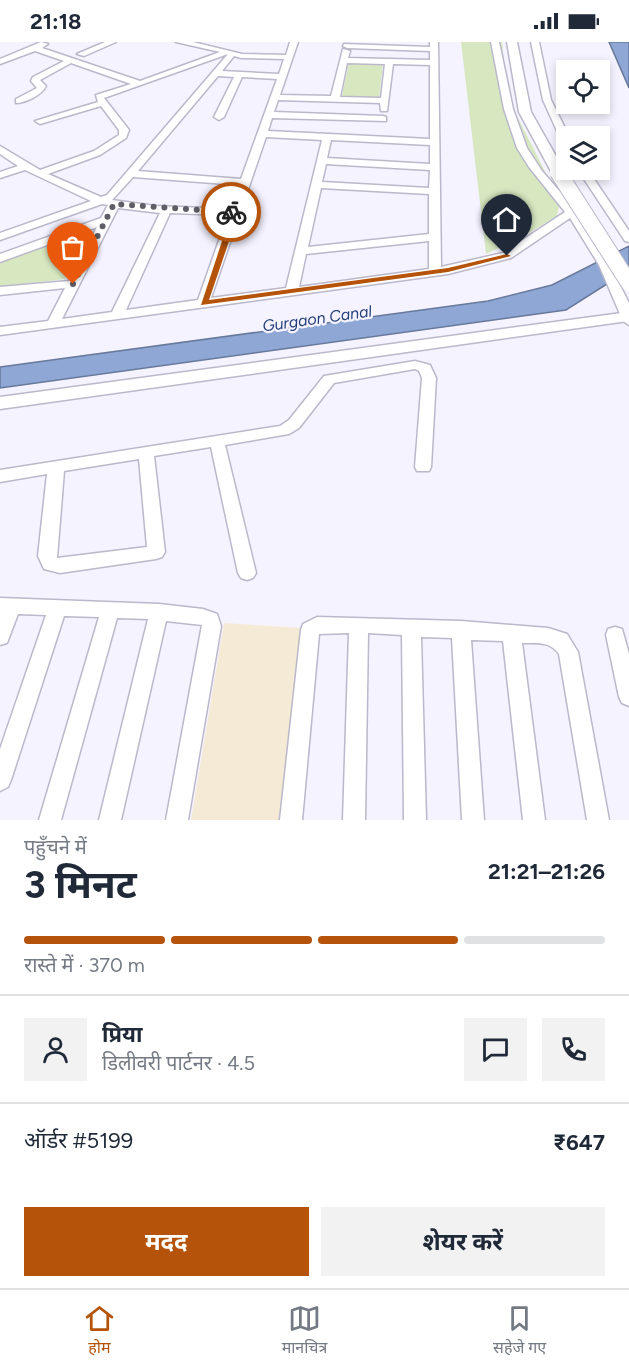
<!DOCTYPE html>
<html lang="hi">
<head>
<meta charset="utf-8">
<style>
  :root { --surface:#fff; --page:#f2f2f3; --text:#1f2937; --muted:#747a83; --line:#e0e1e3; --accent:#b45309 }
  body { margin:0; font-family:Figtree,"Noto Sans Devanagari",sans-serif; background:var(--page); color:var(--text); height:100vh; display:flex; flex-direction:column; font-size:22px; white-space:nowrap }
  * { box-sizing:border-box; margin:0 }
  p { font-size:20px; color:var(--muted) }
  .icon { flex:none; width:33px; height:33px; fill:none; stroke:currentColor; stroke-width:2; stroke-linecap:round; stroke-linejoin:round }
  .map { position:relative; height:778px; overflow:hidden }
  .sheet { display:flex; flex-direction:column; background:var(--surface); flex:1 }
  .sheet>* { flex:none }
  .buttons { position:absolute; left:556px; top:18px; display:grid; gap:12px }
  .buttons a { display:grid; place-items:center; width:54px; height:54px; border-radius:0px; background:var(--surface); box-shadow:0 3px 9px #0003; font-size:30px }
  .pin { position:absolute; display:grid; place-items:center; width:51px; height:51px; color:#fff; margin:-62px -26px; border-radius:50% 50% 50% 0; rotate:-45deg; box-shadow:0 0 6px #0007 }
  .pin .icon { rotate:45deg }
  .courier { position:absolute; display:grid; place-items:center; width:60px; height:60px; margin:-30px; border:4px solid #b45309; border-radius:50%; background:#fff; color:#222; box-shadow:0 2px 8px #0007 }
  .head em { font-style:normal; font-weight:700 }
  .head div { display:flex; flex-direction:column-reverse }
  .head { display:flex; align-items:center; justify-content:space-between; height:102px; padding:0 24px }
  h1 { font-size:39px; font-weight:700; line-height:45px }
  .bar { display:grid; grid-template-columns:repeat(4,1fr); gap:9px 6px; align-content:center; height:72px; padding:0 24px }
  .bar i { height:8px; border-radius:4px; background:var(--line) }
  .bar .current { background:var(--accent) }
  .bar p { grid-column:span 4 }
  .line { display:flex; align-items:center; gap:15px; padding:0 24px; border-top:2px solid var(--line) }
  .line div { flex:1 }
  .round { display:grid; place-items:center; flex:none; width:63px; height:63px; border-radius:0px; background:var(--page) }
  .action { display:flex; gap:12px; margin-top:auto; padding:12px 24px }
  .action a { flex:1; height:69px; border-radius:0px; background:var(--accent); color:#fff; font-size:24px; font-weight:700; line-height:69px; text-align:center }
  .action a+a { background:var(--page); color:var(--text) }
  .status { display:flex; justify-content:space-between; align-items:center; height:42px; padding:0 30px; background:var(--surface); direction:ltr }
  .status svg { height:16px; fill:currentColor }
  .dock { display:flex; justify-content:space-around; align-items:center; height:84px; border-top:2px solid var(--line); background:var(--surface); font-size:16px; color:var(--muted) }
  .dock a { display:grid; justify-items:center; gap:3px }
  .dock .current { color:var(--accent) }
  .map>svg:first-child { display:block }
</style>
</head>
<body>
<div class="status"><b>21:18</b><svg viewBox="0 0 49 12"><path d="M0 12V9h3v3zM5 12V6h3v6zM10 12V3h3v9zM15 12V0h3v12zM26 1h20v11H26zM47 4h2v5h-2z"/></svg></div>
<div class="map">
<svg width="629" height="778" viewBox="0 0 629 778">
  <rect width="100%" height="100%" fill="#f5f3ff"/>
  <path fill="#f5ead5" d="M224,581l79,5 -17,192h-95z"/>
  <g fill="#d7e8c1">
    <path d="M461,0h41l6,56 52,103 -3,15 -30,18 -41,20z"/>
    <path d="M349,20l34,1 -4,35 -37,-2z"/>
    <path d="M91,186l-26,51 -65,8v-26z"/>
  </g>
  <g fill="#8ea7d5" stroke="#68799b" stroke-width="1.5">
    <path d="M609,0h20v46z"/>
    <path d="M629,204v24l-63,40 -566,78v-21l488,-66 64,-16z"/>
  </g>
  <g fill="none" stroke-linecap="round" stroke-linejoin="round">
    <defs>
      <g id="minor">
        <path d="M41,0l7,2 -6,4 98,33 80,-29 -44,-10h17l49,12 44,1 4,-13h8l-18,53 51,1 12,-47 7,2 -2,7 82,2v-9l-83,-3 -4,-2 1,-2 86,3v-5h8l3,225 62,-14 62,-41 -36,-45 -12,-19 -13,-39 -13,-67h8l14,67 14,39 15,23 34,39 27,42 26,51v22l-6,-4 -24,-56 -29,-47 -59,40 -63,16 -448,61v-8l48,-6 17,-33 -65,7v-8l69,-6 28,-54 -97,35v-8l101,-36 7,-13 -6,-1 -102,36v-7l91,-32 -66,-31 -25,8v-6l18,-6 -18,-12v-8l40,24 54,-19 25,-16v-5l-18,-24 -61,18 -5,-3 63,-19 -2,-7 35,-11 -60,-21 -31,17 6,6c-4,9 -21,17 -30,17v-4l21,-11 -6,-7 2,-4 31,-16 -29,-10 -35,13v-5zM228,12l-121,141 -6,2 -53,-23 52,-19 26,-17 3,-8 -25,-32zM234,14l7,2 43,1 -5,15 -57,-3zM347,21l38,1 -4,34 -41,-1zM393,22l37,1v74l-162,-8 4,-13 114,3v-4l-3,-1 -109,-4 4,-12 102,3 1,8h6zM218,34l16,1 -20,40 5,3 5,-3 18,-40 35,2 -36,100 -103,-8zM266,95l56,3 -36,148 -75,10zM331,98l99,5v19l-103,-6zM326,122l104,6 -1,18 -107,-6zM133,135l106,8 -8,24 -75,-3 -44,-6zM321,146l108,6v40l-121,13zM118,166l42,5 -48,99 -50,7zM170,171l58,2 -30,85 -72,10zM429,199v28l-130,18 7,-33z"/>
        <path d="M105,0h11l-32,14 -7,-2z"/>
        <path d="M531,0h8l12,58 18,36h-2v9l-5,-3 -19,-42z"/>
        <path d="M578,128h10l41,61v11l-4,-1z"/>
        <path d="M415,319l15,4 6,13 -5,89 -2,4h-12l-2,-4 7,-89 -3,-7 -4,-2 -81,14 -35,45 -10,6 -64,11 31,128 -3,5 -6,2 -6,-2 -3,-5 -27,-126 -57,9 11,96 -3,5 -6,2 -96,14 -16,-4 -6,-13 9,-82 -47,8v-12l280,-44 9,-6 35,-44zM139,417l8,88 -90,11 7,-87z"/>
        <path d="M0,556l159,6 44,5 14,5 4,12 -33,194h-22l36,-195 -36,-4 -45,199h-22l49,-201 -31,-1 -56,202h-22l60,-203 -35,-1 -53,164 -3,7 -8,4v-42l46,-134 -28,-1 -11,29 -7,2z"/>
        <path d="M317,575l144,4 87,7 19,6 11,18 31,168h-22l-28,-166c-9,-13 -22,-11 -37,-11l23,177h-22l-20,-179 -32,-1 13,180h-22l-10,-182 -31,-1 5,183h-22l-2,-185 -34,-2 -3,187h-22l6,-187 -30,1 -17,186h-22l21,-190 2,-6z"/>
        <path d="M615,585l7,2 7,25v52l-7,-3 -3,-6 -13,-62 2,-6z"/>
      </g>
      <path id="major" d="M629,270l-1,9 -628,88v-12z"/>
      <path id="highway" d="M507,0h10l14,70 34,60 -2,3h-10l-34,-63z"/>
    </defs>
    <use href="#minor" stroke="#bab8ca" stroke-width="3"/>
    <use href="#major" stroke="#bab8ca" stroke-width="3"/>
    <use href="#highway" stroke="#bab8ca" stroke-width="3"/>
    <use href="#minor" fill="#fff" fill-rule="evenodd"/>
    <use href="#major" fill="#fff" fill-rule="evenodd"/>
    <use href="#highway" fill="#fff" fill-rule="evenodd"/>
    <defs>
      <path id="highway-bridge" d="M558,130l71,111"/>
    </defs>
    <use href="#highway-bridge" stroke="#bab8ca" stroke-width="18" stroke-linecap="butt"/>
    <use href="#highway-bridge" stroke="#fff" stroke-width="16"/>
  </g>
  <path fill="#b45309" d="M231,168l8,2 -30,88 239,-32 59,-14 4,2 -63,16 -247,33 30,-91 -3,-2z"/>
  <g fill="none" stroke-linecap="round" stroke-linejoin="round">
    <path stroke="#5f5e66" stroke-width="6" stroke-dasharray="0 10.8" d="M73,242l41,-80 117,8"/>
  </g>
  <g text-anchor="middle" stroke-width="4.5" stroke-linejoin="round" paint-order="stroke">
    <g font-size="16" font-style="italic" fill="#233e78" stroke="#f5f3ff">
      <text transform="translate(317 276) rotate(-8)" y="6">Gurgaon Canal</text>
    </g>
  </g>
</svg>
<div class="buttons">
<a><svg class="icon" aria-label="locate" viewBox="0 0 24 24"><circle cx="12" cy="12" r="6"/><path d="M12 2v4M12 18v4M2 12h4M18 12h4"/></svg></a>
<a><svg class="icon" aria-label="layers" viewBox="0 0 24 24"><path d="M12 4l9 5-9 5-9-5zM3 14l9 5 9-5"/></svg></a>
</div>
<div class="pin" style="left:73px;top:242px;background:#ea580c"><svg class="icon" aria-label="bag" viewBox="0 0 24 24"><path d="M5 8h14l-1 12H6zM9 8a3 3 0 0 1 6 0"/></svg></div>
<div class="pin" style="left:507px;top:214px;background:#1f2937"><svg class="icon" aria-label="home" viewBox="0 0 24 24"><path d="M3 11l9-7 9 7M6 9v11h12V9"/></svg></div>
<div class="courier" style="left:231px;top:170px"><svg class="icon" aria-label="bike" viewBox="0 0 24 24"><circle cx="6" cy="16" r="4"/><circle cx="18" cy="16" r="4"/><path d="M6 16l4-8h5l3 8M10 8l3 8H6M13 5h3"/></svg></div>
</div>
<section class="sheet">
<div class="head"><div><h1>3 मिनट</h1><p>पहुँचने में</p></div><em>21:21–21:26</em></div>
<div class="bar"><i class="current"></i><i class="current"></i><i class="current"></i><i></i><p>रास्ते में · 370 m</p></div>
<div class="line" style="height:108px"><a class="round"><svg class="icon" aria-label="person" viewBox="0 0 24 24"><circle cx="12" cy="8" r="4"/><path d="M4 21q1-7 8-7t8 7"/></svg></a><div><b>प्रिया</b><p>डिलीवरी पार्टनर · 4.5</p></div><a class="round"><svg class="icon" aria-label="chat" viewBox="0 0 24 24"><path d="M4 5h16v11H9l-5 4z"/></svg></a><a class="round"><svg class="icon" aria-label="phone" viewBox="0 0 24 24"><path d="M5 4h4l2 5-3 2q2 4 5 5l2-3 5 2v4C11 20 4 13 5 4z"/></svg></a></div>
<div class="line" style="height:78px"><div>ऑर्डर #5199</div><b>₹647</b></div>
<div class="action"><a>मदद</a><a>शेयर करें</a></div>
</section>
<nav class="dock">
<a class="current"><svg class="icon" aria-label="home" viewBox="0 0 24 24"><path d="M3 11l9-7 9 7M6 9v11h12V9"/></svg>होम</a>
<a><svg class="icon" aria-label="map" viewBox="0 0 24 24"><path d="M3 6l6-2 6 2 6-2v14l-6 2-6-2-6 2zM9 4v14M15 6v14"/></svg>मानचित्र</a>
<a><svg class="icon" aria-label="saved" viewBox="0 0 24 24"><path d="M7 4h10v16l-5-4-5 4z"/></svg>सहेजे गए</a>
</nav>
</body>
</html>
